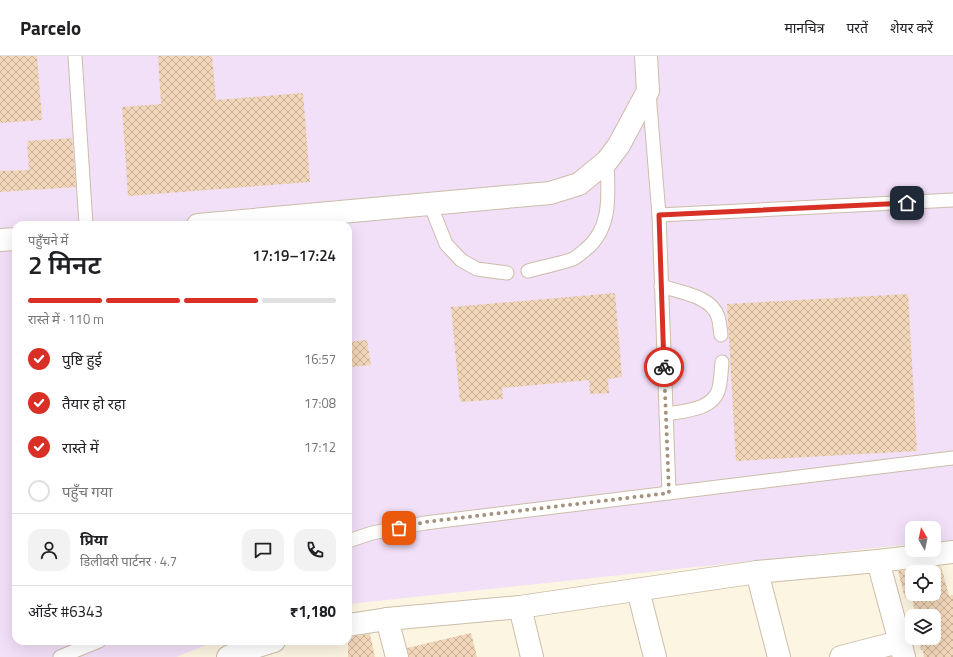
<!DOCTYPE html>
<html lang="hi">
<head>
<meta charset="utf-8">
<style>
  :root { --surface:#fff; --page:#f2f2f2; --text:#202124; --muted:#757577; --line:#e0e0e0; --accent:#d93025 }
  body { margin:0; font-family:"Titillium Web","Noto Sans Devanagari",sans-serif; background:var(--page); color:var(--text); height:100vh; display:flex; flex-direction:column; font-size:15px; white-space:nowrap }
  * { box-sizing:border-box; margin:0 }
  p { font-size:13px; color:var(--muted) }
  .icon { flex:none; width:22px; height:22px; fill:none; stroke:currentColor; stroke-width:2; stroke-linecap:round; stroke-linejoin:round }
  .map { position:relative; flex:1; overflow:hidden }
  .drawer { position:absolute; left:12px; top:165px; width:340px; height:424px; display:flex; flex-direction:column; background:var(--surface); border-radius:12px; box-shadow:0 4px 16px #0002 }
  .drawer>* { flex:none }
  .needle { width:26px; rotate:351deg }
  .controls { position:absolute; left:905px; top:465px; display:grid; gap:8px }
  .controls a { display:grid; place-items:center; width:36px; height:36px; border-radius:8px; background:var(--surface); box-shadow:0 4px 16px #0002; font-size:20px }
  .pin { position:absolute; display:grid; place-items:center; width:34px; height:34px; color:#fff; margin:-17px; border-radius:8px; box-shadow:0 2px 6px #0006 }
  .courier { position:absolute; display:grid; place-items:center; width:40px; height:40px; margin:-20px; border:3px solid #d93025; border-radius:50%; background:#fff; color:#222; box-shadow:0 1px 5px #0007 }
  .head em { font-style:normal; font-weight:600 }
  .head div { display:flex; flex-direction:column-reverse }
  .head { display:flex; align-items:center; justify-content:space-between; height:68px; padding:0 16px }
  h1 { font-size:26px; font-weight:600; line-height:30px }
  .bar { display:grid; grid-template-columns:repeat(4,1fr); gap:6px 4px; align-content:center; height:48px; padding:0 16px }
  .bar i { height:5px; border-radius:3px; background:var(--line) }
  .bar .selected { background:var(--accent) }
  .bar p { grid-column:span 4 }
  .line { display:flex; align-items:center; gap:10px; padding:0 16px; border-top:1px solid var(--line) }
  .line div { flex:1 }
  .round { display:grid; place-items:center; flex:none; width:42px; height:42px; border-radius:12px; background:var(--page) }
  ol { padding:0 16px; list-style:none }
  li { display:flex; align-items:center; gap:12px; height:44px }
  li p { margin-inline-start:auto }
  li .icon { padding:4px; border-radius:50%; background:var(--accent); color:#fff; stroke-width:4 }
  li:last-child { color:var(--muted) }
  li i { width:22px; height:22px; border:2px solid var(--line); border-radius:50% }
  header { display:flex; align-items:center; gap:24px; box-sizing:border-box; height:56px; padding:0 20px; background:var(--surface); border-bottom:1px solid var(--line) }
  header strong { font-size:19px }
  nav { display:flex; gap:22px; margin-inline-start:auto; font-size:14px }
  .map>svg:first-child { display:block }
</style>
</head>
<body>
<header>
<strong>Parcelo</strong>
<nav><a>मानचित्र</a><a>परतें</a><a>शेयर करें</a></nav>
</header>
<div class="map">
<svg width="953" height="601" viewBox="0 0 953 601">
  <defs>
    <pattern id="building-cross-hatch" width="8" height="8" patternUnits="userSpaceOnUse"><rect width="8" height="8" fill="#f2d6b9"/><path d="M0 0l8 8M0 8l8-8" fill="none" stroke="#c9b198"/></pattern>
  </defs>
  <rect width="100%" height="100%" fill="#fcf5e2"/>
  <path fill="#f2dff8" d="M0,0h953v484l-19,2v-14h-22v16l-564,60v-379h-332v416h200l-40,16h-176z"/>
  <g fill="url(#building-cross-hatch)" fill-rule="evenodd">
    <path d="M0,0h37l5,64 -42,3z"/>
    <path d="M158,0h54l4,44 87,-7 7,89 -182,14 -6,-89 39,-3z"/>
    <path d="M72,82l4,49 -76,5v-21l29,-1 -2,-29z"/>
    <path d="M615,237l7,84 -14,2 1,14 -19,1 -1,-14 -87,8 1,11 -43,3 -9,-95z"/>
    <path d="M908,238l9,157 -181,10 -9,-157z"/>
    <path d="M367,284l4,25 -20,2 -3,-25z"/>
    <path d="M941,510l8,30 4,-1v62h-29l-1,-7h-2l-2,-12h15v-22h-19l-3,-20 -7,2 -7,-27zM912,516h22v22h-22z"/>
    <path d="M471,577l6,24h-68l-2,-9z"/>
    <path d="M370,578l5,23h-27v-20z"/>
  </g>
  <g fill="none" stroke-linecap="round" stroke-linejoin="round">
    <defs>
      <g id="lane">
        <path d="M75,0l11,169"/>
        <path d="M649,37l10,122 10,278"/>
        <path d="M430,148l16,40 15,16 16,9 30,4"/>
        <path d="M659,159l294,-15"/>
        <path d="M528,215c14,-4 31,-7 45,-12 4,-2 8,-6 12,-9 28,-22 23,-58 22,-89"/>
        <path d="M661,230c18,6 51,10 57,31 2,5 2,12 3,18"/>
        <path d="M666,358c18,-3 48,-4 53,-26 2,-8 2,-17 3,-26"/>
        <path d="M348,485l24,-8 53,-10 528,-65"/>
        <path d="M60,601l39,-16"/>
      </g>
      <g id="street">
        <path d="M198,169l352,-32 29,-9 28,-23 12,-16 29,-54 -2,-35"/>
        <path d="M0,184l16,-1"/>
        <path d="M878,505l26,96"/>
        <path d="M757,516l22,85"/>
        <path d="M638,534l17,67"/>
        <path d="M520,551l12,50"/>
        <path d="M387,563l10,38"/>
        <path d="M348,569l39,-6 133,-12 237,-35 121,-11 75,-9"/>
        <path d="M228,601l14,-6 32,-10"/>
        <path d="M841,601l58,-15"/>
      </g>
    </defs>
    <use href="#lane" stroke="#cdbda9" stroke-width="15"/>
    <use href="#street" stroke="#cdbda9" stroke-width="24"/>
    <use href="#lane" stroke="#fff" stroke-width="13"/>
    <use href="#street" stroke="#fff" stroke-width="22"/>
  </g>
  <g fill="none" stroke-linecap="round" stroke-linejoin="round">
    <path stroke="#a4927e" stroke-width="4" stroke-dasharray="0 7.2" d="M399,472l26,-6 244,-29 -5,-126"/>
    <path stroke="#d93025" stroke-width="5" d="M664,311l-5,-152 248,-12"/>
  </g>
</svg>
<div class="controls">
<a><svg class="needle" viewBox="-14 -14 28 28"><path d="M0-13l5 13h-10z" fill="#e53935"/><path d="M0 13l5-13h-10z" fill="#757577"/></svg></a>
<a><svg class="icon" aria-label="locate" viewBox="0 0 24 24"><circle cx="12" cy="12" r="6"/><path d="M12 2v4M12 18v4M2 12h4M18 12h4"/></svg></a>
<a><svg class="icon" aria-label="layers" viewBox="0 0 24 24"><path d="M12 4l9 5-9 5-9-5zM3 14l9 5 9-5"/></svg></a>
</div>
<div class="pin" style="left:399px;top:472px;background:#ea580c"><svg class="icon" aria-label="bag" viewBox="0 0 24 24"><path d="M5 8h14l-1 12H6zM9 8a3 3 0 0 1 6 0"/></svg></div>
<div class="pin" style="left:907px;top:147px;background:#1f2937"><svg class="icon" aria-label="home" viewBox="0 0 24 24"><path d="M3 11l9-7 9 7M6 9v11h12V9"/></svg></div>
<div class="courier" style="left:664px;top:311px"><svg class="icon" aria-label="bike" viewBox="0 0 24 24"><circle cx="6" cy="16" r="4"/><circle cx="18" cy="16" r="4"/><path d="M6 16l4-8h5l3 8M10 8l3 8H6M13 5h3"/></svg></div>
<section class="drawer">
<div class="head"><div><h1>2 मिनट</h1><p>पहुँचने में</p></div><em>17:19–17:24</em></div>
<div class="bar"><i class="selected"></i><i class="selected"></i><i class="selected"></i><i></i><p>रास्ते में · 110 m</p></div>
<ol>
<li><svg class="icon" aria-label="check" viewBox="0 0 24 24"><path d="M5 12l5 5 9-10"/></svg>पुष्टि हुई<p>16:57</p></li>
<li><svg class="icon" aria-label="check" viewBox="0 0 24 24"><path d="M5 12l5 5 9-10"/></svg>तैयार हो रहा<p>17:08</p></li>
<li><svg class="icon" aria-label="check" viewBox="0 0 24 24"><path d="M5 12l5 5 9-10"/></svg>रास्ते में<p>17:12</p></li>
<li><i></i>पहुँच गया</li>
</ol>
<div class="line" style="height:72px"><a class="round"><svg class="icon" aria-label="person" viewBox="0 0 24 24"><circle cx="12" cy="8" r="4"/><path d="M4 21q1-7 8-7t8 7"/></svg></a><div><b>प्रिया</b><p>डिलीवरी पार्टनर · 4.7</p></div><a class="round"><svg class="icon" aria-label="chat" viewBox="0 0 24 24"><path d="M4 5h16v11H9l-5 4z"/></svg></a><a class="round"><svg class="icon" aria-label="phone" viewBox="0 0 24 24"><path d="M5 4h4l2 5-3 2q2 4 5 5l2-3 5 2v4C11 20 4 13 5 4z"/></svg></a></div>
<div class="line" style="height:52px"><div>ऑर्डर #6343</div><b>₹1,180</b></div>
</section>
</div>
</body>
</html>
